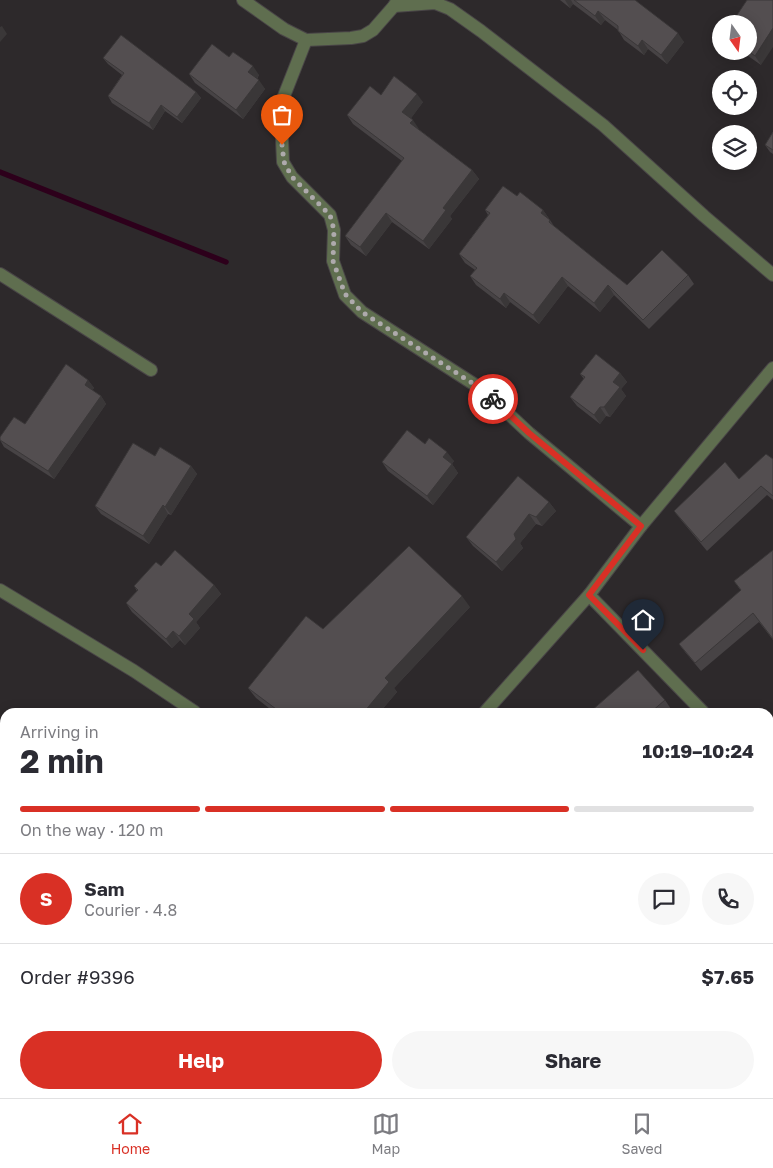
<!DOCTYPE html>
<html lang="en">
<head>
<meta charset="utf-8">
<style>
  :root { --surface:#fff; --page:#f7f7f7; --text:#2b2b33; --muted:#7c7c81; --line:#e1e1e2; --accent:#d93025 }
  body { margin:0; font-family:"Golos Text",sans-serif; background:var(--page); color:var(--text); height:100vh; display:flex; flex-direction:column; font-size:19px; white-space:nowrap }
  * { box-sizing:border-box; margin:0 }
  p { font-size:16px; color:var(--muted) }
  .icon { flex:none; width:28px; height:28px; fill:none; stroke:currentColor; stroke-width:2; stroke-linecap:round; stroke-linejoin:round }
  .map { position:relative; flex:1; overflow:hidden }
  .panel { position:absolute; left:0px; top:708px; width:774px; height:391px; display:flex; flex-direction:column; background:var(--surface); border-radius:15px 15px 0 0; box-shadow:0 2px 12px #0003 }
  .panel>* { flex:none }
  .needle { width:32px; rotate:166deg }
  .buttons { position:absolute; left:712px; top:15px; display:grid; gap:10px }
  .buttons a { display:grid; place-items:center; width:45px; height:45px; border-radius:50%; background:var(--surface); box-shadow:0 2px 12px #0003; font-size:25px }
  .pin { position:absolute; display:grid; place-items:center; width:42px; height:42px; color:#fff; margin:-51px -21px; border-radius:50% 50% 50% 0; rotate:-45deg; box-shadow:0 0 5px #0007 }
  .pin .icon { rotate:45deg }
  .courier { position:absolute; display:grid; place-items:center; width:50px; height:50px; margin:-25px; border:4px solid #d93025; border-radius:50%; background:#fff; color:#222; box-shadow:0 1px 6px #0007 }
  .headline em { font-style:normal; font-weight:700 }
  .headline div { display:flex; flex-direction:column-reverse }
  .headline { display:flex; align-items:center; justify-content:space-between; height:85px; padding:0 20px }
  h1 { font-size:32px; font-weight:700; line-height:38px }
  .bar { display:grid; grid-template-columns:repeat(4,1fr); gap:8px 5px; align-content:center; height:60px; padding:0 20px }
  .bar i { height:6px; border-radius:4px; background:var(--line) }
  .bar .current { background:var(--accent) }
  .bar p { grid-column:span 4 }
  .line { display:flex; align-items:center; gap:12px; padding:0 20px; border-top:1px solid var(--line) }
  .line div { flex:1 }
  .round { display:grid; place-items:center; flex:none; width:52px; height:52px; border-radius:26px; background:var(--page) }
  .primary-button { display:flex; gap:10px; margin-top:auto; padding:10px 20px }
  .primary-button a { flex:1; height:58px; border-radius:30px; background:var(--accent); color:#fff; font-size:20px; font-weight:700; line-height:58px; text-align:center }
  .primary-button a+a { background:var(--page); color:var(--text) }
  .tab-bar { display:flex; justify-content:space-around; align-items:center; height:70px; border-top:1px solid var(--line); background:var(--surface); font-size:14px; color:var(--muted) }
  .tab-bar a { display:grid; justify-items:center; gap:2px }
  .tab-bar .current { color:var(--accent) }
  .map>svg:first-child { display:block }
</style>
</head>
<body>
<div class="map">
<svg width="773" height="1098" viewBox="0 0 773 1098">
  <rect width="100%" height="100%" fill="#2d292b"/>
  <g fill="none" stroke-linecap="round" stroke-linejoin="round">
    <path stroke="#2d001b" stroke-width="5.5" d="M0,172l226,90"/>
    <defs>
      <g id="minor">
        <path d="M243,0l41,29 22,11 45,-2 12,-2 10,-6 21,-24 3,-5"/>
        <path d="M394,6l41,-3 15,6 31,22 122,94 101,91 69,59"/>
        <path d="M306,40l-22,56 -3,20 2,46 9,15 38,38 4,15 -1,31 12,34 17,17 121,78 46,43 112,93"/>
        <path d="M0,274l151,96"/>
        <path d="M0,590l134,81 61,41"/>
        <path d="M589,595l114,117"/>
        <path d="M485,712l104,-117 52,-69 132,-158"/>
        <path d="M769,797l4,6"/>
        <path d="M0,931l5,-3"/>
        <path d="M769,1084l4,-3"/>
        <path d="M283,1094l2,4"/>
        <path d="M506,1094l2,4"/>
        <path d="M717,1094l3,4"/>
        <path d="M139,1098l4,-4"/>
        <path d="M747,1098l6,-4"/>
      </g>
    </defs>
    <use href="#minor" stroke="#494547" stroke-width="14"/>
    <use href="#minor" stroke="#5f6e4f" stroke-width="12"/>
  </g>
  <g fill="#474345">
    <path d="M560,0h75l49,42 -17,22 -19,-15 -4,6 -20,-15 -6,-10 -13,-10 -4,5 -28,-21 -3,4z"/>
    <path d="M747,0l14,65 -20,-14h8z"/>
    <path d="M229,57l30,18 -2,4 8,10 -22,30 -48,-36 -6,-9z"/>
    <path d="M103,58l93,34 5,6 -19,25 -17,-12 -12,19 -41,-27 -4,-7 14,-21 -14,-11z"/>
    <path d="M381,95l42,7 -12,16 7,11 54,41 7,9 -29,37 2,3 -23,30 -37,-27 -26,34 -15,-11 -6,-9 57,-75 -49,-37 -6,-9z"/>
    <path d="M773,132v22l-3,-2 -5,-7z"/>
    <path d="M517,196l26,14 11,16 73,59 61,-10 6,9 -45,45 -35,-34 -14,17 -32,-26 -29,38 -29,-22 -4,6 -30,-23 -6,-9 5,-6 -10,-7 -6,-9 29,-39 -3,-5z"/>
    <path d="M620,373l7,9 -6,7 5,7 -16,21 -4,-1 -6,8 -23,-18 -7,-9 14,-18 -4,-5z"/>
    <path d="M88,380l6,8 -2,2 9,6 5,8 -52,75 -50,-32 -4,-7v-3l25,-13z"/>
    <path d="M425,444l29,17 -2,3 6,9 -25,32 -45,-34 -6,-9z"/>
    <path d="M155,456l36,10 6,8 -26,41 -3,-1 -19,30 -48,-30 -6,-8z"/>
    <path d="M773,459v41l-6,-5 -60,56 -26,-31 -7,-9 65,-32z"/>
    <path d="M549,502l7,9 -14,15 -6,-2 -16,19 3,5 -21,23 -29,-25 -7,-9z"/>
    <path d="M773,550v90l-14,-18 -58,49 -16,-19 -6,-8 62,-53 -7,-10z"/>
    <path d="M161,566l53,19 7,9 -25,28 4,6 -15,17 -5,-5 -8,8 -40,-36 -6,-9 11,-12 -3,-5z"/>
    <path d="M470,607l-76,81 3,4 -17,20h-106l-18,-14 -8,-10 75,-59z"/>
    <path d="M665,700l6,9 -4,3h-77z"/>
    <path d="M769,932l1,2 3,-1v38l-4,3z"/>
    <path d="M769,1015l4,8v24l-4,3z"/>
    <path d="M519,1094h27l1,3 -1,1h-24z"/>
    <path d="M608,1094h12l-10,4z"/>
  </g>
  <g fill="#3a3738">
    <path d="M565,0h6l2,4 -3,4z"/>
    <path d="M598,11l7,9 -4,5 -6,-9z"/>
    <path d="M2,26l5,8 -7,8v-15z"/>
    <path d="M773,28v19l-12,18 -6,-9z"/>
    <path d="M678,33l6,9 -17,22 -6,-9z"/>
    <path d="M642,40l6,9 -4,6 -6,-9z"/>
    <path d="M253,66l6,9 -4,6 -7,-9z"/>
    <path d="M259,80l6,9 -22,30 -7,-9z"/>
    <path d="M196,92l5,6 -19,25 -5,-6z"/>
    <path d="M417,94l6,8 -14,19 -7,-9z"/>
    <path d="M161,105l4,6 -12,19 -4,-7z"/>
    <path d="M413,120l6,9 -3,3 -6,-9z"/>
    <path d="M472,170l7,9 -29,37 2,3 -23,30 -6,-8 20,-33z"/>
    <path d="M543,210l7,10 -9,-7z"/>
    <path d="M386,213l6,9 -26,34 -6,-9z"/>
    <path d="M562,277l6,9 -29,38 -6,-9z"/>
    <path d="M608,285l6,10 -14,17 -6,-9z"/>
    <path d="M504,293l6,9 -4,6 -6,-9z"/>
    <path d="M620,373l7,9 -6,7 5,7 -16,21 -6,-10 9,-25z"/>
    <path d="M88,380l6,8 -4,5 -5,-8z"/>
    <path d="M101,396l5,8 -52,75 -6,-8z"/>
    <path d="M600,407l6,9 -6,8 -6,-9z"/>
    <path d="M447,452l7,9 -4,5 -7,-9z"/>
    <path d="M452,464l6,9 -25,32 -6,-9z"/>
    <path d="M191,466l6,8 -26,41 -6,-8z"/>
    <path d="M549,502l7,9 -14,15 -6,-9z"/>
    <path d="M163,505l5,9 -19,30 -6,-8z"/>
    <path d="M529,514l7,10 -16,19 3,5 -21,23 -6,-9 18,-28z"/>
    <path d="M214,585l7,9 -25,28 4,6 -15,17 -6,-9 10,-22z"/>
    <path d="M462,596l8,11 -76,81 3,4 -17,20h-16l21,-34z"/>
    <path d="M173,631l7,9 -8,8 -6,-9z"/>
    <path d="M769,1015l4,8v3l-4,-8z"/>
    <path d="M391,1094h2l2,4h-2z"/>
  </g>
  <g fill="#534e50" stroke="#3a3738">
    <path d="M574,0h61l43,33 -17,22 -19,-15 -4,6 -20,-15v-5l-20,-15 -3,5z"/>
    <path d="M747,0h26v28l-18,28 -7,-5h1v-27h-18z"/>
    <path d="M121,35l75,57 -19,25 -16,-12 -12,18 -41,-27 16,-23 -21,-15z"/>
    <path d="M212,44l17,13 4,-5 20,14 -5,6 11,8 -23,30 -47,-36z"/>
    <path d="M394,76l23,18 -15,18 11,8 -3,3 62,47 -29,38 3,2 -23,31 -37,-28 -26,34 -15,-11 59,-78 -57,-43 23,-29 11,9z"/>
    <path d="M773,132v18l-8,-5z"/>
    <path d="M503,186l14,10 3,-4 23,18 -2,3 9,7 -1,2 78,63 35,-35 26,25 -45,45 -35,-35 -14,18 -32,-26 -29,38 -29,-22 -4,6 -30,-23 7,-8 -18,-14 31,-41 -5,-3z"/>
    <path d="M596,354l24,19 -7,9 7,5 -16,20h-4l-6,8 -24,-18 15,-20 -5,-3z"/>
    <path d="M66,364l22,16 -3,5 16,11 -53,75 -48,-31v-3l14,-20 11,7z"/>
    <path d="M407,430l18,14 4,-6 18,14 -4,5 9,7 -25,32 -45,-34z"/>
    <path d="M133,443l22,13 5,-9 31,19 -26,41 -2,-2 -20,31 -48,-30z"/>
    <path d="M766,454l7,5v37l-12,-10 -60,56 -27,-31 51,-49 14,17z"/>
    <path d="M518,476l31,26 -13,15 -7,-3 -15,20 2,5 -20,23 -30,-25z"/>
    <path d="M409,546l53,50 -77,82 4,4 -25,30h-84l-32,-24 58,-72 17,13z"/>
    <path d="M175,550l39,35 -25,29 5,5 -15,17 -6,-5 -7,8 -40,-36 12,-13 -4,-4 22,-24 5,4z"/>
    <path d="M773,550v89l-20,-26 -58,50 -16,-19 62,-54 -7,-9z"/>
    <path d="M638,670l27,30 -14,12h-61z"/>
    <path d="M773,933v29l-4,2v-30v1z"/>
    <path d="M769,1018l4,8v11l-4,2z"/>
    <path d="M309,1094h82l2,4h-82z"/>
    <path d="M519,1094h19l-8,4h-8z"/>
    <path d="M594,1094h1l3,4h-12z"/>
  </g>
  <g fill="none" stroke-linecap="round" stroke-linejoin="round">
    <path stroke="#aeaaac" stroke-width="5" stroke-dasharray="0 9" d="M282,145l2,17 8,15 38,38 4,15 -1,31 12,33 17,18 121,78 10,9"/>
    <path stroke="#d93025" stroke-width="6" d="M493,399l36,34 112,93 -52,69 54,55"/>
  </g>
</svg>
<div class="buttons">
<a><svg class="needle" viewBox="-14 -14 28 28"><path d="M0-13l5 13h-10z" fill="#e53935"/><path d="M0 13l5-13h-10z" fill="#7c7c81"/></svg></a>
<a><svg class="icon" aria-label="locate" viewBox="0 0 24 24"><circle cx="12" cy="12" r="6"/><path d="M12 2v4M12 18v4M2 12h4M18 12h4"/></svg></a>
<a><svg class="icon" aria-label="layers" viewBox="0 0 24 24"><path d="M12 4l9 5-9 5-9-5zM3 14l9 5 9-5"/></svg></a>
</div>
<div class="pin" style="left:282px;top:145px;background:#ea580c"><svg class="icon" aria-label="bag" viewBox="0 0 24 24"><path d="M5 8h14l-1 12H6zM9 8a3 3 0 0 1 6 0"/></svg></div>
<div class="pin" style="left:643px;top:650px;background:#1f2937"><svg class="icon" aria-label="home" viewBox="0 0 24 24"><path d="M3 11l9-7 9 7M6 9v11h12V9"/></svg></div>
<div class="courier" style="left:493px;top:399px"><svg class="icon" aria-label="bike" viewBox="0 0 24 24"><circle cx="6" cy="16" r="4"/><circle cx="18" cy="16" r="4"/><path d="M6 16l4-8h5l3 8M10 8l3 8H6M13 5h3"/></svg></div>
<section class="panel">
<div class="headline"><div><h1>2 min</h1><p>Arriving in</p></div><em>10:19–10:24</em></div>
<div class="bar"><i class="current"></i><i class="current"></i><i class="current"></i><i></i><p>On the way · 120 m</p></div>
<div class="line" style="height:90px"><b class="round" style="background:var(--accent);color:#fff">S</b><div><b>Sam</b><p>Courier · 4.8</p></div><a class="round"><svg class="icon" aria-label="chat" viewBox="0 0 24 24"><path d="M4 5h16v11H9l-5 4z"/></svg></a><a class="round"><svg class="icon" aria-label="phone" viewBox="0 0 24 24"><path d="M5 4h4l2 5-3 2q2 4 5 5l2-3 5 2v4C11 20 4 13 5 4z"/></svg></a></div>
<div class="line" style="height:65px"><div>Order #9396</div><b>$7.65</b></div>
<div class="primary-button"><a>Help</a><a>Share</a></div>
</section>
</div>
<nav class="tab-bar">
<a class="current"><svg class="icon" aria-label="home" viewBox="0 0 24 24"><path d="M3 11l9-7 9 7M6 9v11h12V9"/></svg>Home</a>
<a><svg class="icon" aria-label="map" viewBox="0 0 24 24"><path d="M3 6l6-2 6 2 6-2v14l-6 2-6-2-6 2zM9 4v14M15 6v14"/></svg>Map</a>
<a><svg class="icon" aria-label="saved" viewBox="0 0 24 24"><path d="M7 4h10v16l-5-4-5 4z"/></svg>Saved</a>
</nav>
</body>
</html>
